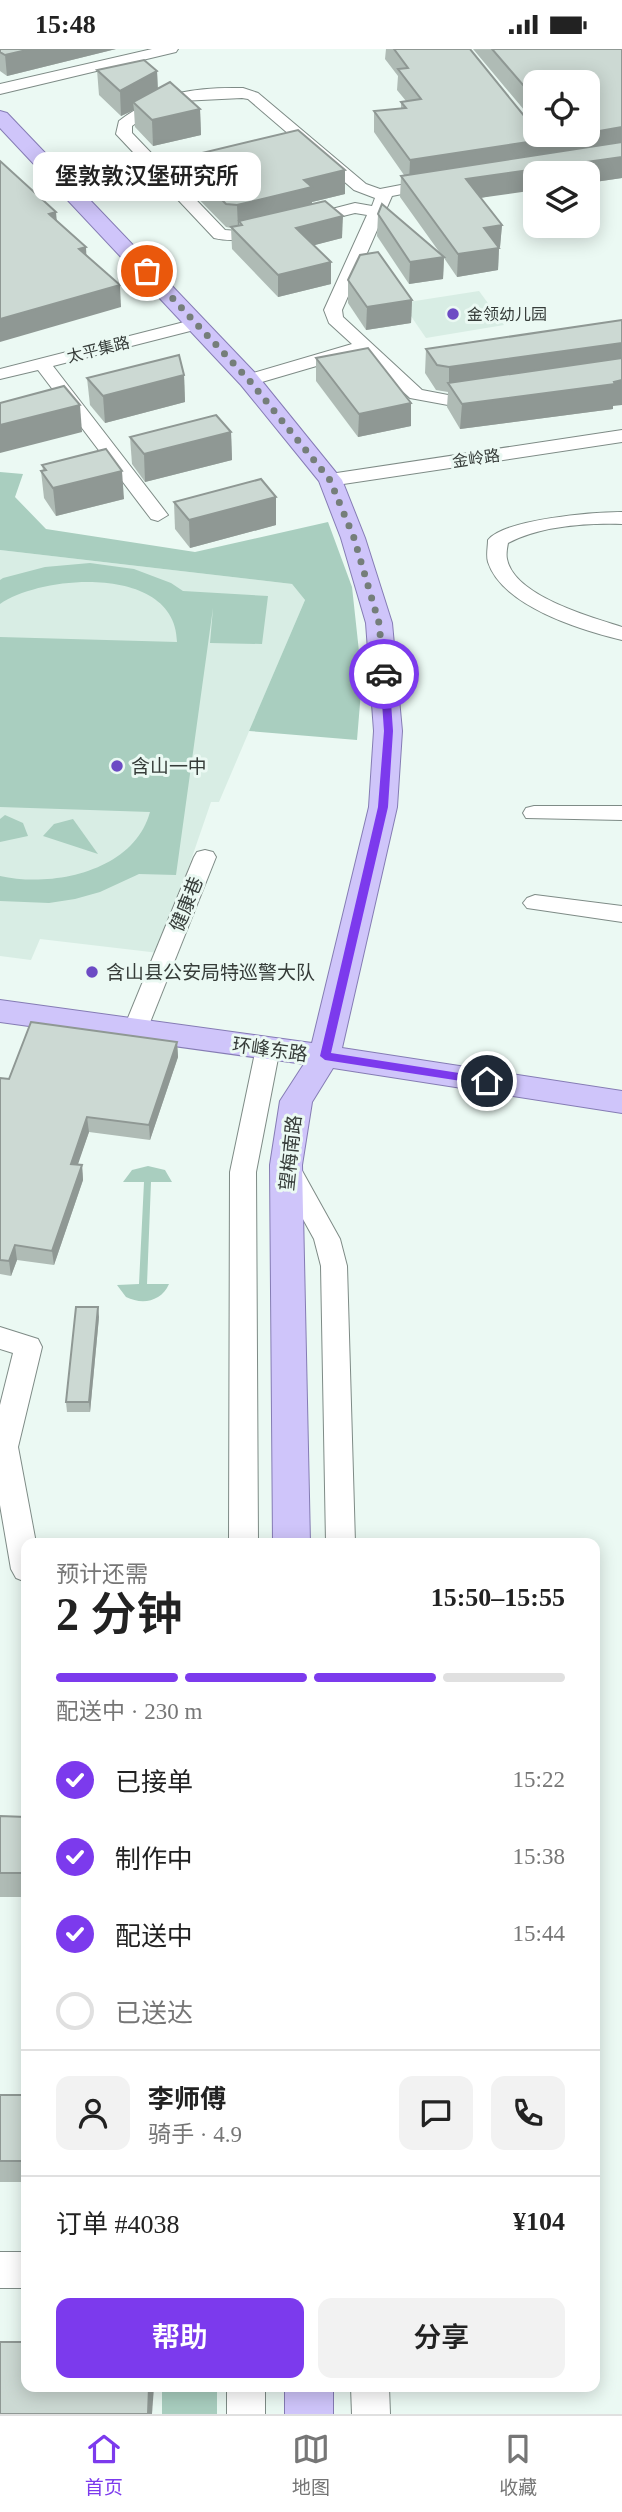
<!DOCTYPE html>
<html lang="zh">
<head>
<meta charset="utf-8">
<style>
  :root { --surface:#fff; --page:#f2f2f2; --text:#222; --muted:#767676; --line:#e0e0e0; --accent:#7c3aed }
  body { margin:0; font-family:"Times New Roman","Noto Sans SC",serif; background:var(--page); color:var(--text); height:100vh; display:flex; flex-direction:column; font-size:26px; white-space:nowrap }
  * { box-sizing:border-box; margin:0 }
  p { font-size:23px; color:var(--muted) }
  .icon { flex:none; width:38px; height:38px; fill:none; stroke:currentColor; stroke-width:2; stroke-linecap:round; stroke-linejoin:round }
  .map { position:relative; flex:1; overflow:hidden }
  .sheet { position:absolute; left:21px; top:1489px; width:579px; height:854px; display:flex; flex-direction:column; background:var(--surface); border-radius:14px; box-shadow:0 4px 18px #0003 }
  .sheet>* { flex:none }
  .fabs { position:absolute; left:523px; top:21px; display:grid; gap:14px }
  .fabs a { display:grid; place-items:center; width:77px; height:77px; border-radius:14px; background:var(--surface); box-shadow:0 4px 18px #0003; font-size:35px }
  .pin { position:absolute; display:grid; place-items:center; width:60px; height:60px; color:#fff; margin:-30px; border:4px solid #fff; border-radius:50%; box-shadow:0 2px 7px #0007 }
  .courier { position:absolute; display:grid; place-items:center; width:70px; height:70px; margin:-35px; border:5px solid #7c3aed; border-radius:50%; background:#fff; color:#222; box-shadow:0 2px 9px #0007 }
  .bubble { position:absolute; height:49px; border-radius:14px; background:var(--surface); box-shadow:0 4px 18px #0003; font-size:23px; font-weight:600; line-height:49px; text-align:center }
  .summary em { font-style:normal; font-weight:600 }
  .summary div { display:flex; flex-direction:column-reverse }
  .summary { display:flex; align-items:center; justify-content:space-between; height:119px; padding:0 35px }
  h1 { font-size:46px; font-weight:600; line-height:52px }
  .bar { display:grid; grid-template-columns:repeat(4,1fr); gap:10px 7px; align-content:center; height:84px; padding:0 35px }
  .bar i { height:9px; border-radius:5px; background:var(--line) }
  .bar .selected { background:var(--accent) }
  .bar p { grid-column:span 4 }
  .line { display:flex; align-items:center; gap:18px; padding:0 35px; border-top:2px solid var(--line) }
  .line div { flex:1 }
  .round { display:grid; place-items:center; flex:none; width:74px; height:74px; border-radius:14px; background:var(--page) }
  ol { padding:0 35px; list-style:none }
  li { display:flex; align-items:center; gap:21px; height:77px }
  li p { margin-inline-start:auto }
  li .icon { padding:7px; border-radius:50%; background:var(--accent); color:#fff; stroke-width:4 }
  li:last-child { color:var(--muted) }
  li i { width:38px; height:38px; border:4px solid var(--line); border-radius:50% }
  .button { display:flex; gap:14px; margin-top:auto; padding:14px 35px }
  .button a { flex:1; height:80px; border-radius:14px; background:var(--accent); color:#fff; font-size:28px; font-weight:600; line-height:80px; text-align:center }
  .button a+a { background:var(--page); color:var(--text) }
  .status { display:flex; justify-content:space-between; align-items:center; height:49px; padding:0 35px; background:var(--surface); direction:ltr }
  .status svg { height:19px; fill:currentColor }
  .menu { display:flex; justify-content:space-around; align-items:center; height:98px; border-top:2px solid var(--line); background:var(--surface); font-size:19px; color:var(--muted) }
  .menu a { display:grid; justify-items:center; gap:4px }
  .menu .selected { color:var(--accent) }
  .map>svg:first-child { display:block }
</style>
</head>
<body>
<div class="status"><b>15:48</b><svg viewBox="0 0 49 12"><path d="M0 12V9h3v3zM5 12V6h3v6zM10 12V3h3v9zM15 12V0h3v12zM26 1h20v11H26zM47 4h2v5h-2z"/></svg></div>
<div class="map">
<svg width="622" height="2365" viewBox="0 0 622 2365">
  <rect width="100%" height="100%" fill="#ebf9f3"/>
  <g fill="#d8ede4">
    <path d="M479,242l25,34 -78,13 -24,-35z"/>
    <path d="M0,501l292,34 13,16 -86,202h-8l-52,151 -119,-14 -9,21 -31,-4z"/>
  </g>
  <g fill="#a9cebf">
    <path d="M0,423l23,2 -8,23 31,32 149,23 133,-30 24,65 10,92 -5,61 -108,-9 56,-131 -13,-16 -292,-34z"/>
    <path d="M90,514l44,6 37,14 12,8 85,5 -6,48 -52,-1 3,-35 -37,267 -37,-1 -39,18 -25,7 -26,4 -49,-2v-25c53,12 134,-5 150,-64l-150,-5v-170l177,5c-1,-77 -133,-68 -177,-38v-24l3,-2 42,-11z"/>
    <path d="M5,766l18,8 5,13 -28,6v-23z"/>
    <path d="M73,770l25,35 -55,-18 11,-12z"/>
    <path d="M148,1117l17,4 7,12h-21l-4,102h22c-8,18 -27,21 -43,13l-9,-12 22,-1 5,-102h-21l9,-12z"/>
    <rect x="162" y="2338" width="55" height="27"/>
  </g>
  <g fill="none" stroke-linecap="round" stroke-linejoin="round">
    <defs>
      <g id="minor">
        <path d="M152,0h26l-2,3 -176,42v-10z"/>
        <path d="M243,39l15,5 108,91 14,5 57,-11 6,2 2,3 -2,3 -51,10 -50,114 1,7 79,73 26,5 39,-3 3,4 -3,4 -39,5 -38,-7 -49,-45 -106,31h-12l-3,-4 3,-4 109,-32 -23,-21 -5,-13 43,-95 -12,-2 -52,13 -8,-5 2,-3 58,-15 17,3 3,-8 -21,-8 -106,-91 -6,-1 -61,3 -25,8 -24,17v7l93,97 13,1 28,-6 8,5 -2,4c-20,4 -38,9 -58,4l-98,-104 3,-13c37,-29 78,-34 124,-33z"/>
        <path d="M196,270l6,1 3,4 -3,4 -149,38 115,149 -10,6 -7,-2 -113,-149 -38,9v-10z"/>
        <path d="M622,381v12l-292,44 -9,-6 9,-6z"/>
        <path d="M622,463v12c-37,-1 -81,2 -114,19 -1,5 -2,12 -1,16 7,37 84,58 115,68v13c-41,-10 -120,-34 -134,-78 -2,-7 0,-15 0,-22 16,-21 107,-28 134,-28z"/>
        <path d="M534,757h88v14l-96,-2 -3,-5 3,-5z"/>
        <path d="M205,801l8,2 3,5 -69,173 -3,6 -9,2 -9,-2 -3,-6 71,-173 3,-5z"/>
        <path d="M535,846l87,11v16l-95,-14 -4,-5 4,-5z"/>
        <path d="M268,990l9,3 3,6 -24,124 2,371h-29l1,-371 26,-124 3,-6z"/>
        <path d="M286,1107l9,2 45,81 7,27 8,277h-29l-5,-277 -7,-27 -41,-74 4,-7z"/>
        <path d="M0,1278l38,12 4,8 -24,100 18,96h-10v39l-10,-4 -5,-9 -11,-64v-100l13,-52 -13,-4z"/>
        <rect x="0" y="2203" width="26" height="36"/>
        <rect x="227" y="2338" width="38" height="27"/>
        <path d="M351,2338h38l1,27h-38z"/>
      </g>
      <g id="major">
        <path d="M0,62l7,2 250,262 85,105 23,58 27,85 10,108 -5,76 -55,241 280,43v22l-289,-45 -21,34 -10,63 8,378h-37l-3,-378 10,-64 24,-37 -304,-42v-22l312,43 57,-236 5,-76 -8,-108 -25,-85 -22,-57 -78,-96 -241,-257z"/>
        <rect x="285" y="2338" width="48" height="27"/>
      </g>
    </defs>
    <use href="#minor" stroke="#7e8b86" stroke-width="2"/>
    <use href="#major" stroke="#857cb4" stroke-width="2"/>
    <use href="#minor" fill="#fff" fill-rule="evenodd"/>
    <use href="#major" fill="#cfc5fa" fill-rule="evenodd"/>
  </g>
  <g fill="#afbbb5" fill-rule="evenodd">
    <path d="M0,0h116l-109,27 -7,-5z"/>
    <path d="M386,0h84l55,68h5l-57,-68h149v129l-34,5v-10l-107,25 21,27 -2,22 -1,1 -1,22 -41,7 -13,-19 -1,21 -34,5 -32,-48 1,-22 62,39 -40,-56 1,-21 3,-1 -30,-43v-21l27,-2v-7l5,-1 -9,-11 1,-14 -13,-17zM536,33l52,53h-52z"/>
    <path d="M97,21l60,1 1,18 42,20 1,26 -48,11 -18,-19 -1,-17 -13,6 -22,-21z"/>
    <path d="M181,109l164,12v24l-33,8v2l30,34 -28,7 17,17v22l-53,13 -46,-48 -1,-21 -5,-1 -44,-45z"/>
    <path d="M348,231l64,20 -1,23 -45,7 -18,-27z"/>
    <path d="M426,300l187,57v3l-153,20 -13,-22 1,-15 -12,-2 -11,-17z"/>
    <path d="M316,309l95,68 -53,11 -42,-56z"/>
    <path d="M184,326l1,27 -80,21 -15,-18 -3,-27z"/>
    <path d="M231,383l1,28 -87,22 -13,-18 -2,-27z"/>
    <path d="M42,416l82,34 -68,17 -12,-18 -3,-27 2,-1z"/>
    <path d="M276,448v28l-86,23 -15,-19 -1,-27z"/>
    <path d="M177,993l1,15 -28,83 -61,-8 -12,33h5l1,15 -29,85 -37,-5 -6,16 -11,-2v-196l9,1z"/>
    <path d="M99,1268l-9,95h-23l-1,-10z"/>
    <path d="M0,1767l26,1v80h-26z"/>
    <rect x="0" y="2046" width="26" height="87"/>
  </g>
  <g fill="#8f9894">
    <path d="M31,0h85l-109,27 -2,-21z"/>
    <path d="M157,22l1,25 -25,6 1,8 -13,6 -1,-25z"/>
    <path d="M200,60l1,26 -48,11 -1,-26z"/>
    <path d="M622,78v21l-213,34 1,-22 164,-25h14v-2z"/>
    <path d="M622,108v21l-34,5v-10h-52v17l-71,10 1,-21z"/>
    <path d="M345,121v24l-33,8v9l-70,14 -3,-4v7h-1l-1,-23 67,-25z"/>
    <path d="M56,163l2,22 -9,-20z"/>
    <path d="M343,167l-1,22 -46,12v-22z"/>
    <path d="M502,176l-2,22 -17,3 1,-22z"/>
    <path d="M86,198l1,22 -8,-20z"/>
    <path d="M499,199l-1,22 -41,7 1,-23z"/>
    <path d="M444,208l-1,22 -34,5 1,-22z"/>
    <path d="M331,213v22l-53,13v-22z"/>
    <path d="M120,236l1,22 -121,35v-23z"/>
    <path d="M412,251l-1,23 -45,7 1,-23z"/>
    <path d="M622,294v24l-173,16v-16z"/>
    <path d="M184,326l1,27 -80,21 -2,-27z"/>
    <path d="M622,331v25l-9,1v3l-153,20 2,-25z"/>
    <path d="M411,354v23l-53,11 1,-23z"/>
    <path d="M80,356l2,27 -82,21v-28z"/>
    <path d="M231,383l1,28 -87,22 -1,-28z"/>
    <path d="M122,422l2,28 -68,17 -3,-28z"/>
    <path d="M276,448v28l-86,23 -1,-28z"/>
    <path d="M177,993l1,15 -28,83 -1,-15z"/>
    <path d="M87,1068l2,15 -16,47 -2,-15z"/>
    <path d="M82,1116l1,15 -29,85 -2,-14z"/>
    <path d="M15,1196l2,15 -6,16 -2,-15z"/>
    <path d="M98,1258l1,10 -9,95 -1,-10z"/>
    <path d="M149,2338h5l-2,27h-4z"/>
  </g>
  <g fill="#ccd9d3" stroke="#8f9894" stroke-width="2">
    <path d="M0,0h31l-26,6 -5,-3z"/>
    <path d="M394,0h76l55,68h11v18h38l-164,25 -36,-49 32,-3 -5,-6 20,-3 -23,-30 10,-1z"/>
    <path d="M492,0h130v78l-34,6v-51h-52v18z"/>
    <path d="M144,11l13,11 -37,20 -23,-21z"/>
    <path d="M170,33l30,27 -48,11 -19,-18z"/>
    <path d="M298,81l47,40 -41,10 8,7 -75,18 -11,-1 -45,-46z"/>
    <path d="M622,93v15l-156,22 36,46 -18,3 15,20 -41,6 -57,-78z"/>
    <path d="M0,112l56,51 -7,2 37,33 -7,2 41,36 -120,34z"/>
    <path d="M325,152l18,15 -47,12 35,34 -53,13 -47,-48 11,-2 -3,-4z"/>
    <path d="M382,155l62,53 -34,5 -32,-48z"/>
    <path d="M378,203l34,48 -45,7 -19,-27 12,-25z"/>
    <path d="M622,271v23l-173,24 -12,-2 -11,-16z"/>
    <path d="M368,299l43,55 -52,11 -43,-56z"/>
    <path d="M179,306l5,20 -81,21 -16,-18z"/>
    <path d="M622,309v22l-8,2 1,2 -153,20 -14,-21z"/>
    <path d="M64,337l16,19 -80,20v-22z"/>
    <path d="M216,366l15,17 -87,22 -14,-17z"/>
    <path d="M106,400l16,22 -69,17 -12,-17 5,-1 -4,-5z"/>
    <path d="M261,430l15,18 -87,23 -15,-18z"/>
    <path d="M31,973l146,20 -28,83 -62,-8 -16,47 11,1 -30,86 -37,-6 -6,16 -9,-1v-182l9,1z"/>
    <path d="M76,1258h22l-9,95h-23z"/>
    <path d="M0,1767l26,1v56h-26z"/>
    <rect x="0" y="2046" width="26" height="66"/>
    <path d="M0,2293h26v45h123l-1,27h-148z"/>
  </g>
  <path fill="#7c3aed" d="M384,622l5,3 4,57 -5,76 -57,246 160,25 2,3 -6,4 -162,-25 -5,-4 58,-249 6,-76 -4,-57z"/>
  <g fill="none" stroke-linecap="round" stroke-linejoin="round">
    <path stroke="#757e7a" stroke-width="7" stroke-dasharray="0 12.6" d="M147,222l102,109 81,100 24,58 25,85 5,51"/>
  </g>
  <g fill="#6c4bc4" stroke="#ebf9f3" stroke-width="2.5">
    <circle cx="453" cy="265" r="7"/>
    <circle cx="117" cy="717" r="7"/>
    <circle cx="92" cy="923" r="7"/>
  </g>
  <g text-anchor="middle" stroke-width="6" stroke-linejoin="round" paint-order="stroke">
    <g font-size="16" fill="#363c39" stroke="#ebf9f3" text-anchor="start">
      <text x="467" y="271">金领幼儿园</text>
    </g>
    <g font-size="16" fill="#363c39" stroke="#ebf9f3">
      <text transform="translate(98 300) rotate(-14)" y="6">太平集路</text>
      <text transform="translate(476 409) rotate(-8)" y="6">金岭路</text>
    </g>
    <g font-size="19" fill="#363c39" stroke="#ebf9f3" text-anchor="start">
      <text x="131" y="724">含山一中</text>
      <text x="106" y="930">含山县公安局特巡警大队</text>
    </g>
    <g font-size="19" fill="#363c39" stroke="#ebf9f3">
      <text transform="translate(186 855) rotate(-68)" y="7">健康巷</text>
      <text transform="translate(270 1000) rotate(8)" y="7">环峰东路</text>
      <text transform="translate(290 1104) rotate(-84)" y="7">望梅南路</text>
    </g>
  </g>
</svg>
<div class="fabs">
<a><svg class="icon" aria-label="locate" viewBox="0 0 24 24"><circle cx="12" cy="12" r="6"/><path d="M12 2v4M12 18v4M2 12h4M18 12h4"/></svg></a>
<a><svg class="icon" aria-label="layers" viewBox="0 0 24 24"><path d="M12 4l9 5-9 5-9-5zM3 14l9 5 9-5"/></svg></a>
</div>
<div class="pin" style="left:147px;top:222px;background:#ea580c"><svg class="icon" aria-label="bag" viewBox="0 0 24 24"><path d="M5 8h14l-1 12H6zM9 8a3 3 0 0 1 6 0"/></svg></div>
<div class="pin" style="left:487px;top:1032px;background:#1f2937"><svg class="icon" aria-label="home" viewBox="0 0 24 24"><path d="M3 11l9-7 9 7M6 9v11h12V9"/></svg></div>
<div class="courier" style="left:384px;top:625px"><svg class="icon" aria-label="car" viewBox="0 0 24 24"><path d="M5 17H2v-5l4-1 3-4h7l3 4 3 1v5h-3M9 17h6M6 11h13"/><circle cx="7" cy="17" r="2"/><circle cx="17" cy="17" r="2"/></svg></div>
<div class="bubble" style="left:33px;top:103px;width:228px">堡敦敦汉堡研究所</div>
<section class="sheet">
<div class="summary"><div><h1>2 分钟</h1><p>预计还需</p></div><em>15:50–15:55</em></div>
<div class="bar"><i class="selected"></i><i class="selected"></i><i class="selected"></i><i></i><p>配送中 · 230 m</p></div>
<ol>
<li><svg class="icon" aria-label="check" viewBox="0 0 24 24"><path d="M5 12l5 5 9-10"/></svg>已接单<p>15:22</p></li>
<li><svg class="icon" aria-label="check" viewBox="0 0 24 24"><path d="M5 12l5 5 9-10"/></svg>制作中<p>15:38</p></li>
<li><svg class="icon" aria-label="check" viewBox="0 0 24 24"><path d="M5 12l5 5 9-10"/></svg>配送中<p>15:44</p></li>
<li><i></i>已送达</li>
</ol>
<div class="line" style="height:126px"><a class="round"><svg class="icon" aria-label="person" viewBox="0 0 24 24"><circle cx="12" cy="8" r="4"/><path d="M4 21q1-7 8-7t8 7"/></svg></a><div><b>李师傅</b><p>骑手 · 4.9</p></div><a class="round"><svg class="icon" aria-label="chat" viewBox="0 0 24 24"><path d="M4 5h16v11H9l-5 4z"/></svg></a><a class="round"><svg class="icon" aria-label="phone" viewBox="0 0 24 24"><path d="M5 4h4l2 5-3 2q2 4 5 5l2-3 5 2v4C11 20 4 13 5 4z"/></svg></a></div>
<div class="line" style="height:91px"><div>订单 #4038</div><b>¥104</b></div>
<div class="button"><a>帮助</a><a>分享</a></div>
</section>
</div>
<nav class="menu">
<a class="selected"><svg class="icon" aria-label="home" viewBox="0 0 24 24"><path d="M3 11l9-7 9 7M6 9v11h12V9"/></svg>首页</a>
<a><svg class="icon" aria-label="map" viewBox="0 0 24 24"><path d="M3 6l6-2 6 2 6-2v14l-6 2-6-2-6 2zM9 4v14M15 6v14"/></svg>地图</a>
<a><svg class="icon" aria-label="saved" viewBox="0 0 24 24"><path d="M7 4h10v16l-5-4-5 4z"/></svg>收藏</a>
</nav>
</body>
</html>
